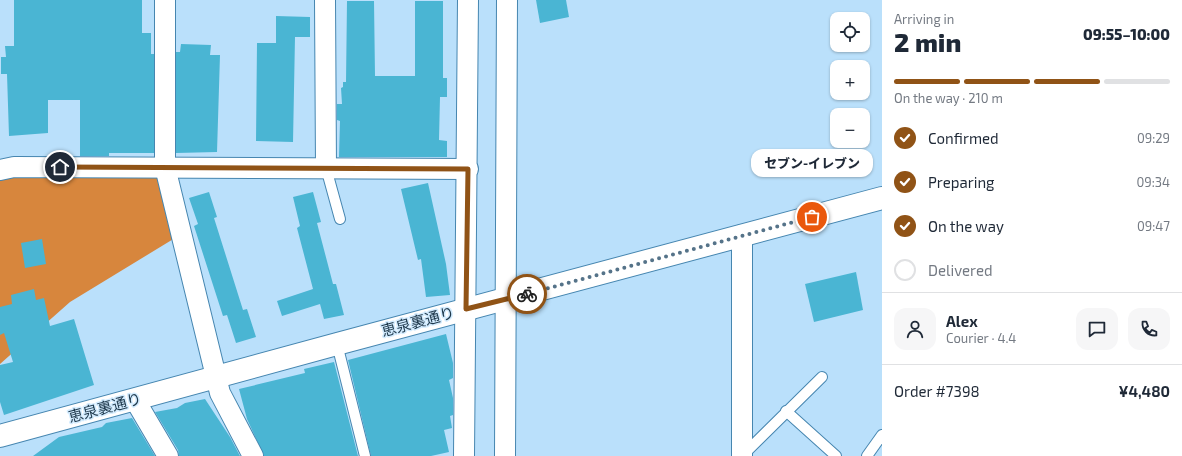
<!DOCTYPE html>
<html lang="en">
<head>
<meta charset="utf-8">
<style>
  :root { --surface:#fff; --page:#f6f6f7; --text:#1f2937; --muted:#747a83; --line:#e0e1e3; --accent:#905316 }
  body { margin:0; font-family:"Exo 2","Noto Sans JP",sans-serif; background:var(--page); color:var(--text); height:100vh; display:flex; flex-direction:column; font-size:15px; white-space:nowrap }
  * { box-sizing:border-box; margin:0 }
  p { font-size:13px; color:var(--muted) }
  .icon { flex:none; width:22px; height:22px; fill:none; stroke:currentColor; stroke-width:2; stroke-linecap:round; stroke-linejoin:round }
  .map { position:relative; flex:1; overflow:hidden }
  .sheet { display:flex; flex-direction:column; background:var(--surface); width:300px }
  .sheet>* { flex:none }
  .buttons { position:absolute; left:830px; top:12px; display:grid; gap:8px }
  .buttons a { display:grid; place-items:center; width:40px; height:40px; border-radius:8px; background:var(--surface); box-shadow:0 1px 3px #0004; font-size:20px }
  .pin { position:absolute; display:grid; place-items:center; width:34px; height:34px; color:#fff; margin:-17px; border:2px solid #fff; border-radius:50%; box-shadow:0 1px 4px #0007 }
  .courier { position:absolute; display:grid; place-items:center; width:40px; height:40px; margin:-20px; border:3px solid #905316; border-radius:50%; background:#fff; color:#222; box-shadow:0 1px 5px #0007 }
  .bubble { position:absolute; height:28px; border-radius:12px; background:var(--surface); box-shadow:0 1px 3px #0004; font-size:13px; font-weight:800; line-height:28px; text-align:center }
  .summary em { font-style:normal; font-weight:800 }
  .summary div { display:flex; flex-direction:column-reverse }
  .summary { display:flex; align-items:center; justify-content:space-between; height:68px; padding:0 12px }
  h1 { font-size:26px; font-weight:800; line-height:30px }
  .bar { display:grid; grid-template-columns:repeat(4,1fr); gap:6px 4px; align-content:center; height:48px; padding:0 12px }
  .bar i { height:5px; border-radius:3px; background:var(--line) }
  .bar .on { background:var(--accent) }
  .bar p { grid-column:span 4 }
  .line { display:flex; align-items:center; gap:10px; padding:0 12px; border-top:1px solid var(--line) }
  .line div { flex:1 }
  .round { display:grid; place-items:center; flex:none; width:42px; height:42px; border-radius:12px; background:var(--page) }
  ol { padding:0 12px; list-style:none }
  li { display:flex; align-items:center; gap:12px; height:44px }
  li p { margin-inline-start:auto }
  li .icon { padding:4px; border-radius:50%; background:var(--accent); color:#fff; stroke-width:4 }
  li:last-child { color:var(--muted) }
  li i { width:22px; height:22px; border:2px solid var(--line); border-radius:50% }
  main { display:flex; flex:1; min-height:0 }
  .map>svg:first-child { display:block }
</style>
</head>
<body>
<main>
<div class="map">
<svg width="882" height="456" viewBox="0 0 882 456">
  <rect width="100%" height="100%" fill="#bae0fb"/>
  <path fill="#d7863d" d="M25,173l134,1 16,64 -105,64 -70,62v-186z"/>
  <g fill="#4ab5d3">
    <path d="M14,0h128v33h9v21h3v99h-45v3h-29v-56h-32v33l-39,3 -2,-62h-6v-17h5l-1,-11h9z"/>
    <path d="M536,0h30l3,17 -29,6z"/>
    <path d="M347,1h27l1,75h40v-75h28v77h4v19h-7l-1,43 8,1v16h-108l1,-36 -3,-1v-16h5l-1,-16 2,-1v-5h3z"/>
    <path d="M276,16l34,1v20h-15l-2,105 -37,-1 1,-98h19z"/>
    <path d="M181,44l30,1 -1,10h10l-3,97 -41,1v-101h4z"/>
    <path d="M428,183l18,81 4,31 -24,2 -5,-38 -3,1 -17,-71z"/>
    <path d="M209,192l8,25 -3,1 29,92 4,-1 9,28 -20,6 -9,-28 -4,1 -29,-90 4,-2 -9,-26z"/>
    <path d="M313,192l8,30 -4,1 16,61h3l8,31 -20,4 -4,-15 -38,12 -5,-15 36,-12 -16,-61 3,-2 -7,-29z"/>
    <path d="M42,239l4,25 -21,4 -4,-25z"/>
    <path d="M856,272l7,38 -49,12 -9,-38z"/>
    <path d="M34,289l2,11 8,-2 6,28 24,-7 20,66 -90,30 -4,-13v-37l13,-3 -9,-29 -4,2v-28l12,-3 -1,-9z"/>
    <path d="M446,334l7,29v15l-4,2 4,18v17l-3,1 2,12 -8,2 5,22 -18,4h-60l-23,-96z"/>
    <path d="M334,362l24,94h-94l-17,-37 -8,-30 66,-16 -1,-4z"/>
    <path d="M205,399l25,38 10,19h-61l-1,-6 -23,-38 22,-4 8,-5z"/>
    <path d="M132,418l23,38h-122l26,-19 43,-10 4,-4z"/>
  </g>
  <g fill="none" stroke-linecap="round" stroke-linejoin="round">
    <defs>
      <g id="lane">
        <path d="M326,168l14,51"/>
        <path d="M337,344l28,112"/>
        <path d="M786,411l50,45"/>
        <path d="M742,456l80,-79"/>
        <path d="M867,456l15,-21"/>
      </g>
      <g id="street">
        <path d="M165,0v167l55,226 33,63"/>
        <path d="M325,0l1,168"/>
        <path d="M0,170l14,-3 454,2"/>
        <path d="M135,400l33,56"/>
        <path d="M464,456l4,-456"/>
        <path d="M505,456l2,-456"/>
        <path d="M742,456v-221"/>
      </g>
      <path id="secondary" d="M0,436l337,-92 545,-146"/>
    </defs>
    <use href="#lane" stroke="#4686b0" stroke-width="12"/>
    <use href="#street" stroke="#4686b0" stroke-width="22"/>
    <use href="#secondary" stroke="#4686b0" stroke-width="24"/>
    <use href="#lane" stroke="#fff" stroke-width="10"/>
    <use href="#street" stroke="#fff" stroke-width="20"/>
    <use href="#secondary" stroke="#fff" stroke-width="22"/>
  </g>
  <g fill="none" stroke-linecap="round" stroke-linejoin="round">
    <path stroke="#557389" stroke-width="4" stroke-dasharray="0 7.2" d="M527,294l285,-77"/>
    <path stroke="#905316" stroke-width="5" d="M60,167l408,2 -2,140 61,-15"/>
  </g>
  <g text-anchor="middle" stroke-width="3" stroke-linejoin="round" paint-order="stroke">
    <g font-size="15" fill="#1f394c" stroke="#d2ebfe">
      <text transform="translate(418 322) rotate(-15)" y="5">恵泉裏通り</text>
      <text transform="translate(105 408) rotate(-15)" y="5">恵泉裏通り</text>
    </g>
  </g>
</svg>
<div class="buttons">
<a><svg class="icon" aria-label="locate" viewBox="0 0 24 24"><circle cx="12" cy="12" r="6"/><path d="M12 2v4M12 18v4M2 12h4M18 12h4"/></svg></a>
<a>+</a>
<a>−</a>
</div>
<div class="pin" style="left:812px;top:217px;background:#ea580c"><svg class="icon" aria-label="bag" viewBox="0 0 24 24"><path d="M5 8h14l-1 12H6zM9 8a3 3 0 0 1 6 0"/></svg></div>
<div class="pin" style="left:60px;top:167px;background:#1f2937"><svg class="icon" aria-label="home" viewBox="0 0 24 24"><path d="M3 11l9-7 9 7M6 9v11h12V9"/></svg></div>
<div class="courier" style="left:527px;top:294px"><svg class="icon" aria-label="bike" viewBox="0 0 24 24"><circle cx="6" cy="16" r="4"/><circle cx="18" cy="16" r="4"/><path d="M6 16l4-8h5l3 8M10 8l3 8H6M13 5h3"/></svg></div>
<div class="bubble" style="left:751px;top:149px;width:122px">セブン-イレブン</div>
</div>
<section class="sheet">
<div class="summary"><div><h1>2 min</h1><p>Arriving in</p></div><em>09:55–10:00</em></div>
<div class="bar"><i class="on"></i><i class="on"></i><i class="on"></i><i></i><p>On the way · 210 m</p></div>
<ol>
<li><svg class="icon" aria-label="check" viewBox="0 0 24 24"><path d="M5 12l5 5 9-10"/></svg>Confirmed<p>09:29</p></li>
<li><svg class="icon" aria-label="check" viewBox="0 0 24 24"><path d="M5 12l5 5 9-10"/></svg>Preparing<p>09:34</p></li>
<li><svg class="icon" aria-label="check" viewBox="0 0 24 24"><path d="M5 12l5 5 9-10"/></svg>On the way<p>09:47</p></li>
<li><i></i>Delivered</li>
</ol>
<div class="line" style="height:72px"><a class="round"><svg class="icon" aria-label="person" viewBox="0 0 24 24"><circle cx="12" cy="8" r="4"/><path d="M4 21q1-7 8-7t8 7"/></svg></a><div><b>Alex</b><p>Courier · 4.4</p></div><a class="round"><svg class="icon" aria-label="chat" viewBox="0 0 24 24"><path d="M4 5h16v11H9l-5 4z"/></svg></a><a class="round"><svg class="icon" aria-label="phone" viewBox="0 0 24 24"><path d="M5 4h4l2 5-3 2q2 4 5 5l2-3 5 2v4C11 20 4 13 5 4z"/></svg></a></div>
<div class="line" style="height:52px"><div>Order #7398</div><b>¥4,480</b></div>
</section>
</main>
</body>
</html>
